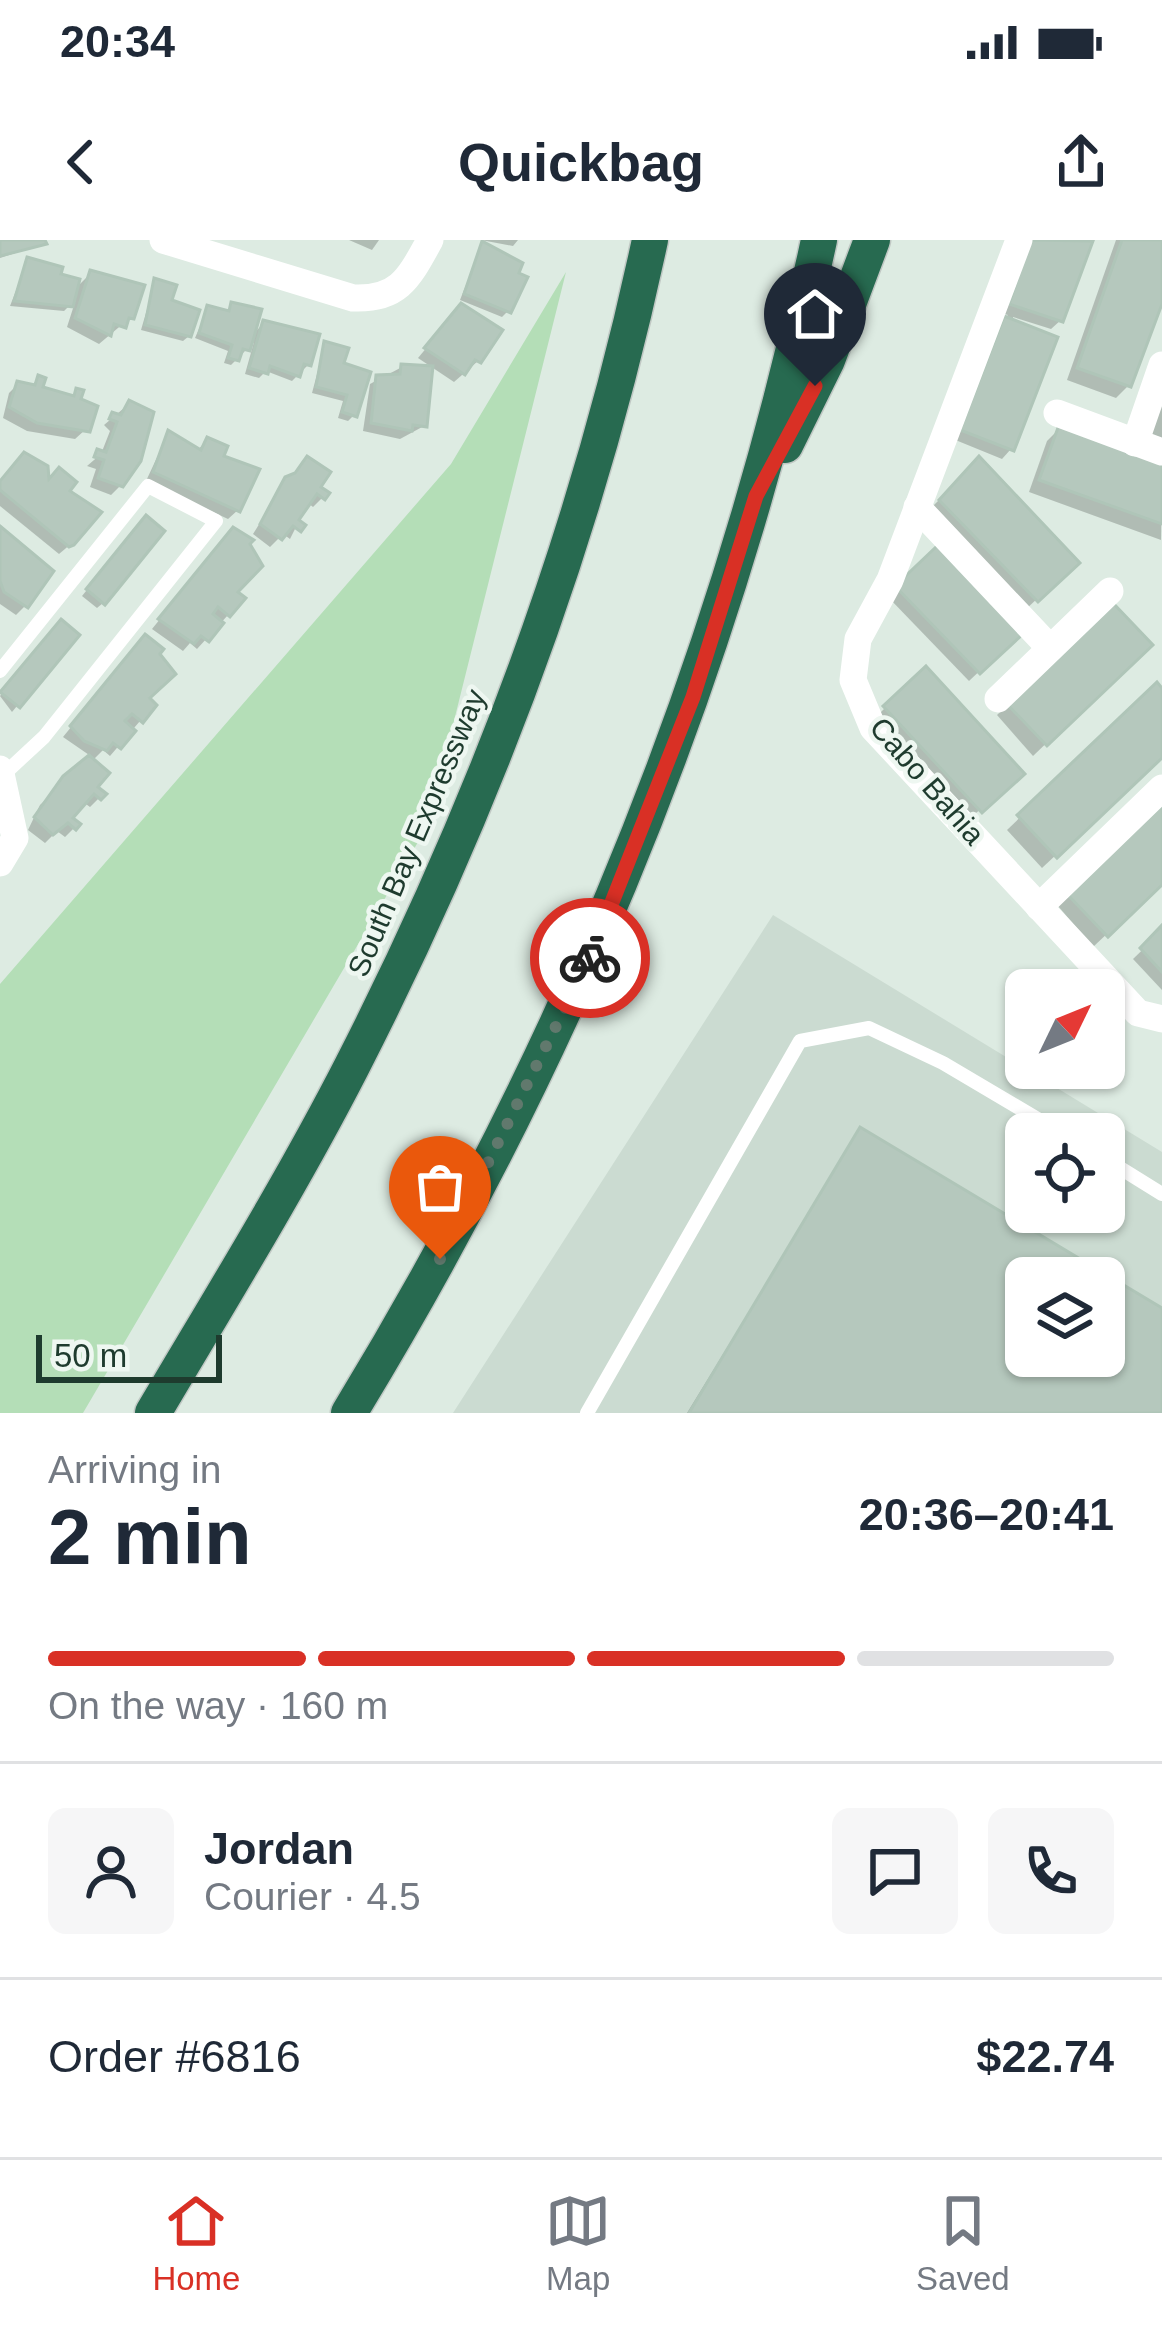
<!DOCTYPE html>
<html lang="en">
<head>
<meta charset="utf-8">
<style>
  :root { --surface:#fff; --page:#f6f6f7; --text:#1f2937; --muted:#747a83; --line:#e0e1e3; --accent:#d93025 }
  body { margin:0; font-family:Arial,sans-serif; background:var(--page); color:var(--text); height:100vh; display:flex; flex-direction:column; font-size:45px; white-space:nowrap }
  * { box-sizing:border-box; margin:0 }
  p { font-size:39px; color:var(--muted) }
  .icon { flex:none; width:66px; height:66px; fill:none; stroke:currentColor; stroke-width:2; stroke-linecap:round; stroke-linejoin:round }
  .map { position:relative; height:1173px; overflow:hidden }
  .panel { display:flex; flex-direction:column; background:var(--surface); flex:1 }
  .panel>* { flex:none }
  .needle { width:78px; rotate:47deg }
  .fabs { position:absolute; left:1005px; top:729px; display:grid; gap:24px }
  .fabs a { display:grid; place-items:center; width:120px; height:120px; border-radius:18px; background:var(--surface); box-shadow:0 3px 9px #0004; font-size:60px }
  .scale { position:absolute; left:36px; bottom:30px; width:186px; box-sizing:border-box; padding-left:12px; border:6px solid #1e3b2e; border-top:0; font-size:33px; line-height:42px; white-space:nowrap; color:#1e3b2e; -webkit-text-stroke:9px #eef7f1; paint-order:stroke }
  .pin { position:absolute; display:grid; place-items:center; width:102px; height:102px; color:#fff; margin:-123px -51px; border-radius:50% 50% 50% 0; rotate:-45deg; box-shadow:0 0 12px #0007 }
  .pin .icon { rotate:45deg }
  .courier { position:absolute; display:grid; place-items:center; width:120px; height:120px; margin:-60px; border:9px solid #d93025; border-radius:50%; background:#fff; color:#222; box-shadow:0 3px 15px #0007 }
  .overview em { font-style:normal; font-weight:800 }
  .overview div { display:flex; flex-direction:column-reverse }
  .overview { display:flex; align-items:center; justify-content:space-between; height:204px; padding:0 48px }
  h1 { font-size:78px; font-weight:800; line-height:90px }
  .bar { display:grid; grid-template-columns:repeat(4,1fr); gap:18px 12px; align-content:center; height:144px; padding:0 48px }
  .bar i { height:15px; border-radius:9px; background:var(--line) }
  .bar .selected { background:var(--accent) }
  .bar p { grid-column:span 4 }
  .line { display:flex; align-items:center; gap:30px; padding:0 48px; border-top:3px solid var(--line) }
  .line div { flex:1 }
  .round { display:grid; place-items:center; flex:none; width:126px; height:126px; border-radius:18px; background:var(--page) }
  .status { display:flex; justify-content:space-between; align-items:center; height:84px; padding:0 60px; background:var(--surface); direction:ltr }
  .status svg { height:33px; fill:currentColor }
  header { display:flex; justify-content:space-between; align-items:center; height:156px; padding:0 48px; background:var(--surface); font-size:54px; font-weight:800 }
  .menu { display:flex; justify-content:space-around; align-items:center; height:168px; border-top:3px solid var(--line); background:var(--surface); font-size:33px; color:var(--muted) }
  .menu a { display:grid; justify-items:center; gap:6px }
  .menu .selected { color:var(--accent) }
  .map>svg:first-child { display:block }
</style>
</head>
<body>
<div class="status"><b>20:34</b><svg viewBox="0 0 49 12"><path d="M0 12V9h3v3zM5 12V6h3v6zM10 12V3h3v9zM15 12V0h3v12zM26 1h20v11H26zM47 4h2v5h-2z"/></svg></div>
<header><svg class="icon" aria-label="back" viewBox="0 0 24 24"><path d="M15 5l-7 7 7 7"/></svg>Quickbag<svg class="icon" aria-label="share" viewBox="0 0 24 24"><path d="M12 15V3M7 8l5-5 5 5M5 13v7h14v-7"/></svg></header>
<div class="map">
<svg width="1162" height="1173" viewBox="0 0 1162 1173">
  <rect width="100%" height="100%" fill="#ddebe2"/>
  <path fill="#cbdbd1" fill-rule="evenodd" d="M773,675l389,237v261h-709zM1026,894h78v78h-78zM1026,1038h78v78h-78z"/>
  <path fill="#b4deb7" d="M566,32l-138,553 -345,588h-83v-429l451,-520z"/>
  <g fill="#0003" fill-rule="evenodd">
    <path d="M0,0h42l1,4 -43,14z"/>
    <path d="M349,0h30l-7,10z"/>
    <path d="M481,0h-1h38l-5,6z"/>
    <path d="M1026,0h62l-27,80 -10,9 -38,-12 -2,132 -9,10 -49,-20 43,-111 12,-13 -7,-2z"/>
    <path d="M1116,0h46v53l-33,92 -13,13 -49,-18z"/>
    <path d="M482,5l26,66 -6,6 -42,-17z"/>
    <path d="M28,20l45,31 17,-17 41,43 -32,27 -32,-17 9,-28 -12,12 -54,-5z"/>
    <path d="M155,42l34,54 -6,5 -42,-11z"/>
    <path d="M232,65l19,31 13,-13 44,42 -16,16 -26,-10 -7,7 -14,-4 9,-32 -23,23 -7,-2 4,-12 -33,-13 13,-30 17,5z"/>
    <path d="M453,76l25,45 -24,21 -36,-24z"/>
    <path d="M325,104l15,21 14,50 -6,6 -10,-3 5,-17 -31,-8z"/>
    <path d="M402,127l22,59 -24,13 -37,-8 7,-47z"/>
    <path d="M38,139l1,10 31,9 7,-7 8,39 -10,9 -48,-8 -24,-13 6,-25 9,-9 12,3z"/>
    <path d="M1162,144v56l-17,-7z"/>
    <path d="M130,163l-9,82 -10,10 -21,-8 6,-18 -9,-3 14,-12 9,-23 -6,-6z"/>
    <path d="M1060,188l102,37 -1,75 -132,-48 18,-51z"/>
    <path d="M168,194l29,17 10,-11 13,17 18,53 -10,9 -82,-38z"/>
    <path d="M979,220l96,103 -52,49 -95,-101z"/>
    <path d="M287,239l30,9 5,10 -9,9 -5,-4 -18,36 -7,-5 -13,13 -17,-13z"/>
    <path d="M0,243l66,8 6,52 -13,11 -59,-48z"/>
    <path d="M141,284l-38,79 -6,5 -15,-12z"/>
    <path d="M0,291l25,75 -9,9 -16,-11z"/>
    <path d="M224,300l9,52 -5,23 -31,34 -7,-6 -7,8 -31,-22z"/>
    <path d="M938,309l81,85 -50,47 -81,-84z"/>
    <path d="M1113,368l36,37 -116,111 -36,-41z"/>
    <path d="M55,388l21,7 -64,77 -12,-16z"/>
    <path d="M136,407l10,52 -6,22 -30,35 -7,-6 -11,11 2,26 9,7 -13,13 -7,-5 -14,16 8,7 -12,12 -8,-6 -12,12 -17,-13 12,-25 52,-48 -29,-20z"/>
    <path d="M1156,447l6,6v63l-120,112 -35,-38z"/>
    <path d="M885,468l124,78 -44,36 -92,-102z"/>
    <path d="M1162,568v74l-69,65 -35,-41z"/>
    <path d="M1162,691v59l-29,-31z"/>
    <path d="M860,891l302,180v102h-475zM1026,1038h78v78h-78z"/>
  </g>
  <g fill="#b5c8bd" stroke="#afc5b8" stroke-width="3" fill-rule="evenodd">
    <path d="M0,0h45l2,4 -47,12z"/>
    <path d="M1030,0l63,1 -30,81 -54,-18z"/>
    <path d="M1122,0h40v64l-31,83 -54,-19z"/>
    <path d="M482,1l41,22 -4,10 9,4 -17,36 -47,-19z"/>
    <path d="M27,17l36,10 -2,7 19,5 -7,28 -59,-6z"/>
    <path d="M90,30l55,15 -11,34 -5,-1 -3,10 -12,-4 -3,12 -36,-18z"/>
    <path d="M154,38l23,7 -5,15 28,10 -9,27 -46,-12z"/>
    <path d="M231,62l31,7 -12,42 -7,-2 -4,12 -11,-3 4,-13 -33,-12 8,-28 22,6z"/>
    <path d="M461,63l42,27 -22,33 -6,-3 -10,15 -41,-27z"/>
    <path d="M1004,76l54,21 -44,114 -54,-21z"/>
    <path d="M263,80l57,14 -9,32 -7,-2 -4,13 -30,-11 -2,8 -19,-6z"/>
    <path d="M324,101l25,7 -5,15 27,9 -14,45 -15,-5 5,-17 -31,-8z"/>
    <path d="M401,124l32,2 -6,61 -14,-2 -1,6 -41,-8 5,-48 24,-1z"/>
    <path d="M38,135l8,3 -3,9 31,9 2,-8 8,2 -3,9 17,7 -8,26 -53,-9 -28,-16 8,-26 18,4z"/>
    <path d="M129,160l25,12 -13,49 -18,26 -25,-9 6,-18 -10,-3 3,-8 9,3 11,-30 -8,-3 3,-7 9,3z"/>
    <path d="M1059,185l103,37v62l-123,-44z"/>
    <path d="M168,190l33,20 6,-13 21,9 -4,10 36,13 -20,43 -87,-40z"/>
    <path d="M24,212l24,14 1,13 10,-12 18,15 -7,9 32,21 -28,33 -5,2 -69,-57v-9z"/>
    <path d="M307,216l24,16 -10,15 9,6 -5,7 -8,-6 -18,26 7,5 -5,7 -8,-6 -11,14 -22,-16 25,-47 10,-4z"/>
    <path d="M979,216l101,107 -42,39 -99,-102z"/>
    <path d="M146,275l19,16 -60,74 -19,-16z"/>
    <path d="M0,286l54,45 -26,37 -24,-16 -4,-11z"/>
    <path d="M233,287l21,13 -4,4 13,22 -25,26 8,6 -16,19 -12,-10 -5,7 11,9 -15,19 -8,-6 -7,8 -36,-25z"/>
    <path d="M938,305l85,89 -43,40 -85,-88z"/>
    <path d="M1113,363l40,42 -106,101 -40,-42z"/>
    <path d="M61,379l19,16 -60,73 -20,-16z"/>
    <path d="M145,394l19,15 -4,5 16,20 -26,24 7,7 -14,18 -11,-9 -7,7 11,10 -15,18 -8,-6 -6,8 -23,-10 -14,-15z"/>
    <path d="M926,426l99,108 -43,39 -99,-107z"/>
    <path d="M1157,442l5,6v70l-105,100 -40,-43z"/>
    <path d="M89,515l21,18 -12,14 9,7 -6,6 -7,-6 -21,24 8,6 -5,6 -8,-7 -15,12 -19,-18 29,-41z"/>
    <path d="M1162,565v80l-54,52 -40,-42z"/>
    <path d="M1162,685v47l-22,-24z"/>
    <path d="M860,887l302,181v105h-473zM1026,1038h78v78h-78z"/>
  </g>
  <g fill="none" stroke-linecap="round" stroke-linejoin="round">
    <defs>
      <g id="motorway">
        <path d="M785,205l42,-85 45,-120"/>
        <path d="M153,1173c68,-115 138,-228 199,-347 133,-260 237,-539 298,-826"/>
        <path d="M349,1173c222,-364 381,-756 470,-1173"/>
      </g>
    </defs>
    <use href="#motorway" stroke="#c0c8c4" stroke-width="39"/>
    <g stroke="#fff" stroke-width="14">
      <path d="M0,431l148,-185 68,35 -172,216 -41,38"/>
      <path d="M1104,918l58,36"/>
      <path d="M587,1173l213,-372 69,-13 74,35 120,71"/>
    </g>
    <g stroke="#fff" stroke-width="27">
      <path d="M163,0l190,58c46,2 56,-20 77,-58"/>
      <path d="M1019,0l-129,340 -32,59 -5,41 20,48 265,285 24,6"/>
      <path d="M1057,173l105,39"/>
      <path d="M1135,203l27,-78"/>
      <path d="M917,267l133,141"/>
      <path d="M998,459l112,-108"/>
      <path d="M0,529l15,69 -15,25"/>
      <path d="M1039,667l123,-119"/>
    </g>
    <use href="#motorway" stroke="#276a50" stroke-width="36"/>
  </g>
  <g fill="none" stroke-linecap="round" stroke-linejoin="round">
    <path stroke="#61796d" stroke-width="12" stroke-dasharray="0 21.6" d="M440,1019l150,-301"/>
    <path stroke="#d93025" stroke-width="15" d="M590,718l103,-261 63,-201 59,-110"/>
  </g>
  <g text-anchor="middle" stroke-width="9" stroke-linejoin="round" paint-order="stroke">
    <g font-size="30" fill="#1e3b2e" stroke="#eef7f1">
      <text transform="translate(927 541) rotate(49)" y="10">Cabo Bahia</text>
      <text transform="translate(417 593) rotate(-67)" y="10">South Bay Expressway</text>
    </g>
  </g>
</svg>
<div class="fabs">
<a><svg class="needle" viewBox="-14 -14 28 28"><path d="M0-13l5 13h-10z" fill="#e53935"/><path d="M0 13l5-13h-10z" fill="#747a83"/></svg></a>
<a><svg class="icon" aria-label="locate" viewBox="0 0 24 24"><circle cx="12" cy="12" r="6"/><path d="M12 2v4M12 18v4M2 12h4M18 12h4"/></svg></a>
<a><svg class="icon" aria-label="layers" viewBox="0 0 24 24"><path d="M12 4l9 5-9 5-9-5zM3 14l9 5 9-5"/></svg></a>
</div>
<div class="scale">50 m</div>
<div class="pin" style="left:440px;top:1019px;background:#ea580c"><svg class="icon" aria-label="bag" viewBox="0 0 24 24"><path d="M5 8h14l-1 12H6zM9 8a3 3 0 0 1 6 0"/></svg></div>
<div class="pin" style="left:815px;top:146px;background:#1f2937"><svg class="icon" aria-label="home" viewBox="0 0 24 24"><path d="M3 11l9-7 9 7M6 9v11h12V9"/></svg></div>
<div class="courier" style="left:590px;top:718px"><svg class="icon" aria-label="bike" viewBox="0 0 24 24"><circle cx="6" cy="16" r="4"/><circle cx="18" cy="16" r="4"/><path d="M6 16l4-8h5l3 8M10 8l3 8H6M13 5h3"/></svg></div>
</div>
<section class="panel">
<div class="overview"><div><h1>2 min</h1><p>Arriving in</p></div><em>20:36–20:41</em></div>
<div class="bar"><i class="selected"></i><i class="selected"></i><i class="selected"></i><i></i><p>On the way · 160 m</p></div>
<div class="line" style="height:216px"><a class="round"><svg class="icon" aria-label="person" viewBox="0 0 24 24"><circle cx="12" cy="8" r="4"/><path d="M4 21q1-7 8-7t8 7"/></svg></a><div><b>Jordan</b><p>Courier · 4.5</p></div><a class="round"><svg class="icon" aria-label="chat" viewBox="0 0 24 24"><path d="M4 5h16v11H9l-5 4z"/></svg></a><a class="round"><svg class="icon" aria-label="phone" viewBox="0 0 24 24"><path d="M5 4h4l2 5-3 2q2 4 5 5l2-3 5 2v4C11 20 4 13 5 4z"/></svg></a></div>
<div class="line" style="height:156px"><div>Order #6816</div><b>$22.74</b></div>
</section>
<nav class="menu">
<a class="selected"><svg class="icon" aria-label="home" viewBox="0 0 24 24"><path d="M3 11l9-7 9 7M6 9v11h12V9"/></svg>Home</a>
<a><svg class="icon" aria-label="map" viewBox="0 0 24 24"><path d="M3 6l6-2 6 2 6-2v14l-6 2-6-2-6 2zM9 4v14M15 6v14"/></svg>Map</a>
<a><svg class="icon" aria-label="saved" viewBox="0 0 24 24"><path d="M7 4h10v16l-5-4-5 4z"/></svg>Saved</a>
</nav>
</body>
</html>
